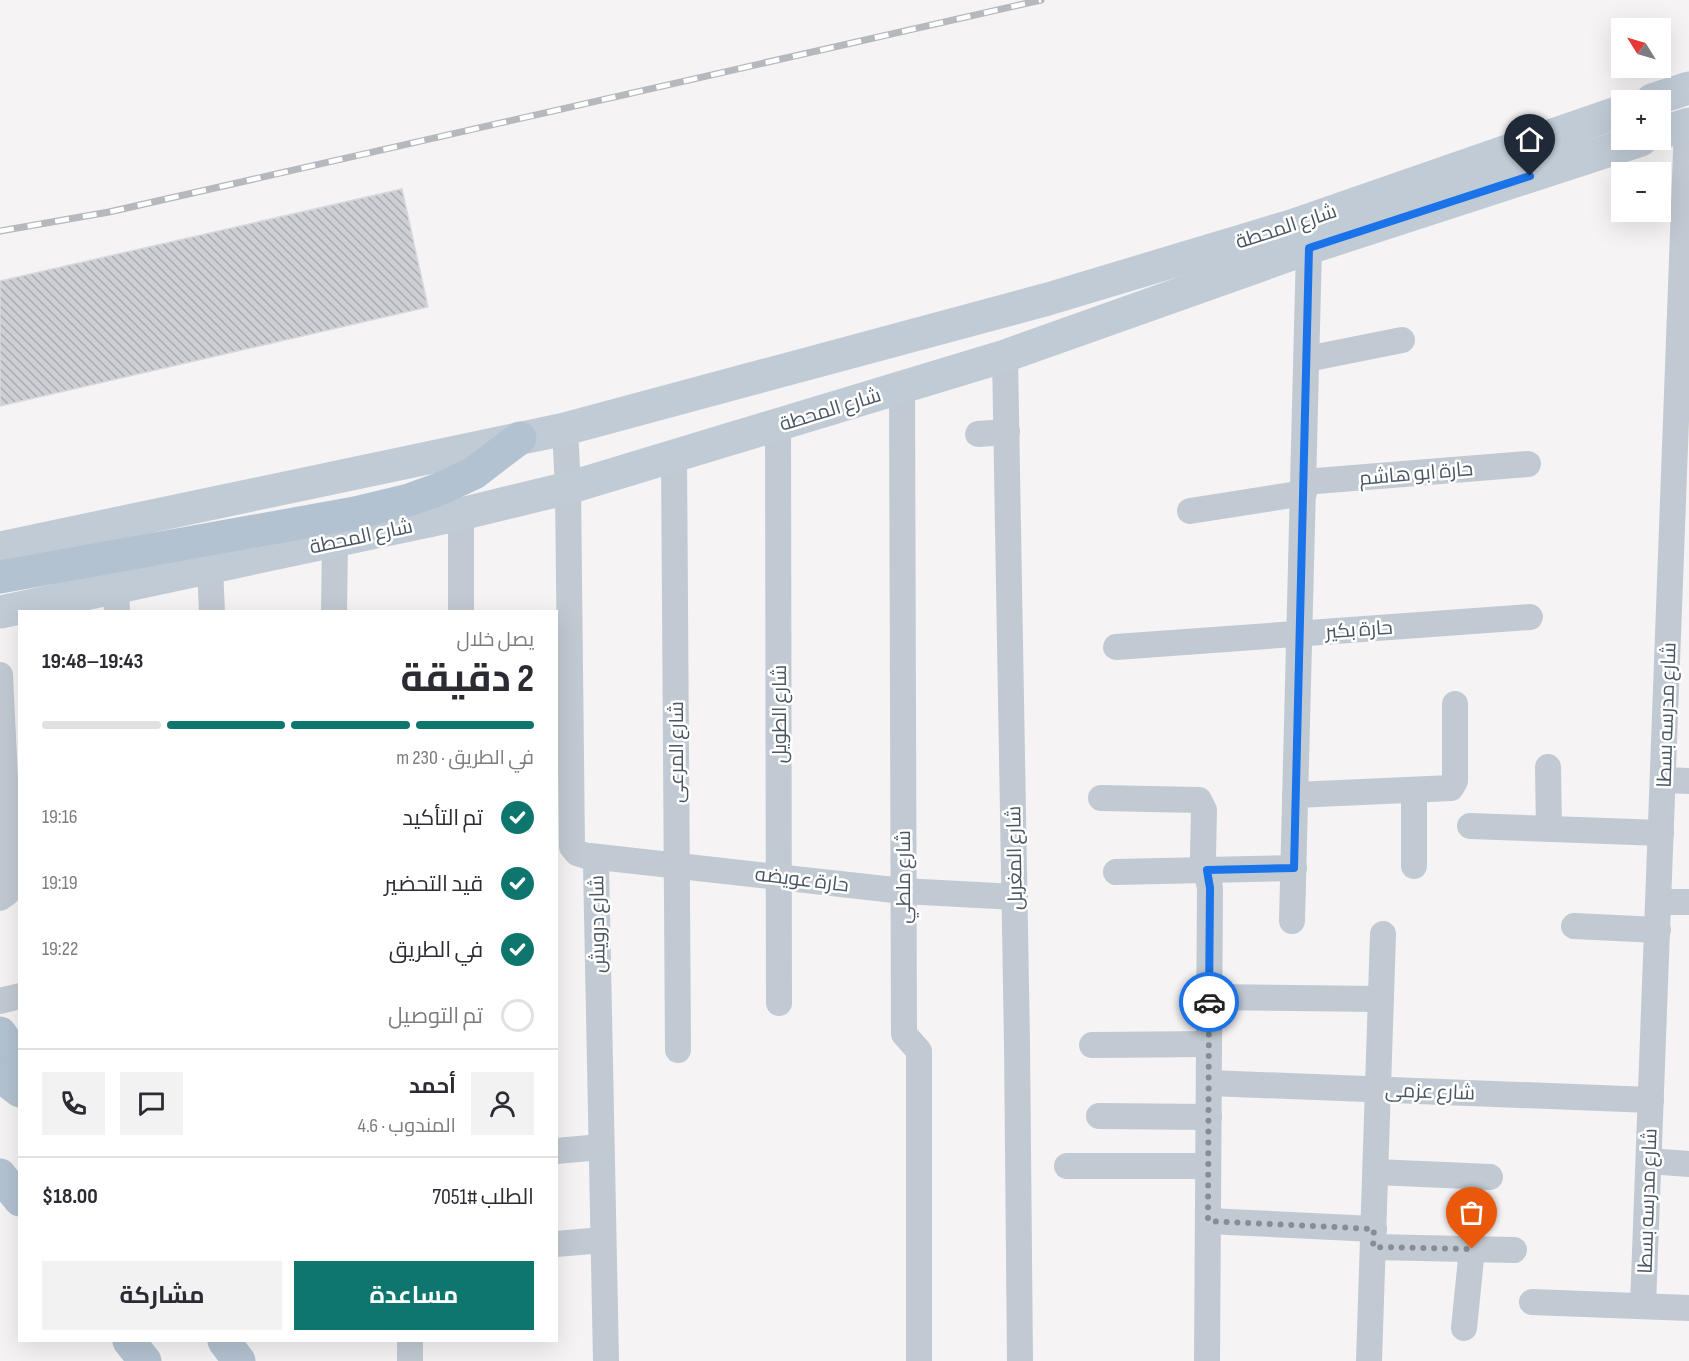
<!DOCTYPE html>
<html lang="ar">
<head>
<meta charset="utf-8">
<style>
  :root { --surface:#fff; --page:#f2f2f3; --text:#2b2b33; --muted:#7c7c81; --line:#e1e1e2; --accent:#0f766e }
  body { margin:0; font-family:"Sofia Sans Condensed",Cairo,sans-serif; background:var(--page); color:var(--text); direction:rtl; height:100vh; display:flex; flex-direction:column; font-size:22px; white-space:nowrap }
  * { box-sizing:border-box; margin:0 }
  p { font-size:20px; color:var(--muted) }
  .icon { flex:none; width:33px; height:33px; fill:none; stroke:currentColor; stroke-width:2; stroke-linecap:round; stroke-linejoin:round }
  .map { position:relative; flex:1; overflow:hidden; direction:ltr }
  .sheet { position:absolute; left:18px; top:610px; width:540px; height:732px; display:flex; flex-direction:column; background:var(--surface); border-radius:0px; box-shadow:0 6px 24px #0002; direction:rtl }
  .sheet>* { flex:none }
  .needle { width:39px; rotate:307deg }
  .fabs { position:absolute; left:1611px; top:18px; display:grid; gap:12px }
  .fabs a { display:grid; place-items:center; width:60px; height:60px; border-radius:0px; background:var(--surface); box-shadow:0 6px 24px #0002; font-size:30px }
  .pin { position:absolute; display:grid; place-items:center; width:51px; height:51px; color:#fff; margin:-62px -26px; border-radius:50% 50% 50% 0; rotate:-45deg; box-shadow:0 0 6px #0007 }
  .pin .icon { rotate:45deg }
  .courier { position:absolute; display:grid; place-items:center; width:60px; height:60px; margin:-30px; border:4px solid #1a73e8; border-radius:50%; background:#fff; color:#222; box-shadow:0 2px 8px #0007 }
  .summary em { font-style:normal; font-weight:700 }
  .summary div { display:flex; flex-direction:column-reverse }
  .summary { display:flex; align-items:center; justify-content:space-between; height:102px; padding:0 24px }
  h1 { font-size:39px; font-weight:700; line-height:45px }
  .bar { display:grid; grid-template-columns:repeat(4,1fr); gap:9px 6px; align-content:center; height:72px; padding:0 24px }
  .bar i { height:8px; border-radius:4px; background:var(--line) }
  .bar .on { background:var(--accent) }
  .bar p { grid-column:span 4 }
  .line { display:flex; align-items:center; gap:15px; padding:0 24px; border-top:2px solid var(--line) }
  .line div { flex:1 }
  .round { display:grid; place-items:center; flex:none; width:63px; height:63px; border-radius:0px; background:var(--page) }
  ol { padding:0 24px; list-style:none }
  li { display:flex; align-items:center; gap:18px; height:66px }
  li p { margin-inline-start:auto }
  li .icon { padding:6px; border-radius:50%; background:var(--accent); color:#fff; stroke-width:4 }
  li:last-child { color:var(--muted) }
  li i { width:33px; height:33px; border:3px solid var(--line); border-radius:50% }
  .cta { display:flex; gap:12px; margin-top:auto; padding:12px 24px }
  .cta a { flex:1; height:69px; border-radius:0px; background:var(--accent); color:#fff; font-size:24px; font-weight:700; line-height:69px; text-align:center }
  .cta a+a { background:var(--page); color:var(--text) }
  .map>svg:first-child { display:block }
</style>
</head>
<body>
<div class="map">
<svg width="1689" height="1361" viewBox="0 0 1689 1361">
  <defs>
    <pattern id="building-back-hatch" width="6" height="6" patternUnits="userSpaceOnUse" patternTransform="scale(1.5)"><rect width="6" height="6" fill="#cdcfd5"/><path d="M-1 5l2 2M0 0l6 6M5-1l2 2" fill="none" stroke="#a8abb0"/></pattern>
  </defs>
  <rect width="100%" height="100%" fill="#f5f3f3"/>
  <path fill="url(#building-back-hatch)" stroke="#d7d9de" stroke-width="1.5" d="M402,189l26,118 -428,99v-125z"/>
  <g fill="none" stroke-linecap="round" stroke-linejoin="round">
    <g stroke="#c1cad2" stroke-width="26">
      <path d="M1005,356l12,687 3,318"/>
      <path d="M1307,359l95,-19"/>
      <path d="M902,387l2,647 15,17v310"/>
      <path d="M778,425l1,578"/>
      <path d="M565,429l3,59 4,359 5,6 16,5 3,7 10,496"/>
      <path d="M978,434l29,-2"/>
      <path d="M674,455l4,595"/>
      <path d="M1304,482l224,-18"/>
      <path d="M1190,511l114,-18"/>
      <path d="M461,514v98"/>
      <path d="M210,568l2,44"/>
      <path d="M116,587l1,25"/>
      <path d="M334,612l1,-71"/>
      <path d="M1116,647l414,-30"/>
      <path d="M0,675l10,207 -3,11 -7,5"/>
      <path d="M1548,767l1,62"/>
      <path d="M1664,780l25,1"/>
      <path d="M1414,790v76"/>
      <path d="M1295,795l156,-7 4,-7v-77"/>
      <path d="M1101,798l98,2 5,10 -1,47 7,31 -3,473"/>
      <path d="M1470,826l191,7"/>
      <path d="M590,856l313,35 112,6"/>
      <path d="M1116,872l178,-4"/>
      <path d="M1659,902h30"/>
      <path d="M1292,921l17,-673"/>
      <path d="M1574,926l84,4"/>
      <path d="M1210,997l171,2"/>
      <path d="M0,1001l20,-5"/>
      <path d="M1092,1045l116,-1"/>
      <path d="M1209,1083l442,17"/>
      <path d="M1099,1116l110,1"/>
      <path d="M556,1151l45,-4"/>
      <path d="M1649,1161l40,3"/>
      <path d="M1067,1166h141"/>
      <path d="M1376,1172l114,5"/>
      <path d="M1208,1221l166,8"/>
      <path d="M556,1244l47,-4"/>
      <path d="M1373,1247l141,3"/>
      <path d="M1532,1302l157,6"/>
      <path d="M1643,1306l44,-1181"/>
      <path d="M1464,1328l8,-79"/>
      <path d="M410,1341v20"/>
      <path d="M1369,1361l14,-427"/>
    </g>
    <g stroke="#c1cbd6" stroke-width="33">
      <path d="M1652,100l37,-12"/>
      <path d="M1660,133l29,-9"/>
      <path d="M0,548l565,-119 483,-130 243,-73 331,-115"/>
      <path d="M0,612l461,-98 107,-26 437,-132 304,-108 332,-108"/>
    </g>
    <g stroke="#b3c2d1" stroke-width="33">
      <path d="M0,577l355,-64 54,-13 33,-12 32,-15 46,-35"/>
      <path d="M0,1033l20,27"/>
      <path d="M0,1076l20,15"/>
      <path d="M0,1175l20,25"/>
      <path d="M129,1341l16,20"/>
      <path d="M224,1341l15,20"/>
    </g>
    <defs>
      <path id="rail" d="M0,231l109,-19 932,-212"/>
    </defs>
    <use href="#rail" stroke="#b5b8bd" stroke-width="7"/>
    <use href="#rail" stroke="#fff" stroke-width="4.5" stroke-dasharray="14" stroke-linecap="butt"/>
  </g>
  <g fill="none" stroke-linecap="round" stroke-linejoin="round">
    <path stroke="#868d94" stroke-width="6" stroke-dasharray="0 10.8" d="M1209,1002l-1,219 166,8 -1,18 99,2"/>
    <path stroke="#1a73e8" stroke-width="8" d="M1209,1002l1,-114 -3,-18 87,-2 15,-620 221,-72"/>
  </g>
  <g text-anchor="middle" stroke-width="5" stroke-linejoin="round" paint-order="stroke">
    <g font-size="20" fill="#4a5661" stroke="#fff">
      <text transform="translate(1286 226) rotate(-18)" y="7">شارع المحطة</text>
      <text transform="translate(830 409) rotate(-17)" y="7">شارع المحطة</text>
      <text transform="translate(1416 473) rotate(-5)" y="7">حارة ابو هاشم</text>
      <text transform="translate(361 536) rotate(-12)" y="7">شارع المحطة</text>
      <text transform="translate(1359 629) rotate(-4)" y="7">حارة بكير</text>
      <text transform="translate(779 714) rotate(-90)" y="7">شارع الطويل</text>
      <text transform="translate(1666 715) rotate(-88)" y="7">شارع مدرسه بسطا</text>
      <text transform="translate(676 752) rotate(-90)" y="7">شارع المرعى</text>
      <text transform="translate(1014 858) rotate(-91)" y="7">شارع المغربل</text>
      <text transform="translate(903 877) rotate(-90)" y="7">شارع ملطي</text>
      <text transform="translate(802 879) rotate(7)" y="7">حارة عويضه</text>
      <text transform="translate(597 924) rotate(-91)" y="7">شارع درويش</text>
      <text transform="translate(1430 1091) rotate(2)" y="7">شارع عزمى</text>
      <text transform="translate(1647 1201) rotate(-88)" y="7">شارع مدرسه بسطا</text>
    </g>
  </g>
</svg>
<div class="fabs">
<a><svg class="needle" viewBox="-14 -14 28 28"><path d="M0-13l5 13h-10z" fill="#e53935"/><path d="M0 13l5-13h-10z" fill="#7c7c81"/></svg></a>
<a>+</a>
<a>−</a>
</div>
<div class="pin" style="left:1472px;top:1249px;background:#ea580c"><svg class="icon" aria-label="bag" viewBox="0 0 24 24"><path d="M5 8h14l-1 12H6zM9 8a3 3 0 0 1 6 0"/></svg></div>
<div class="pin" style="left:1530px;top:176px;background:#1f2937"><svg class="icon" aria-label="home" viewBox="0 0 24 24"><path d="M3 11l9-7 9 7M6 9v11h12V9"/></svg></div>
<div class="courier" style="left:1209px;top:1002px"><svg class="icon" aria-label="car" viewBox="0 0 24 24"><path d="M5 17H2v-5l4-1 3-4h7l3 4 3 1v5h-3M9 17h6M6 11h13"/><circle cx="7" cy="17" r="2"/><circle cx="17" cy="17" r="2"/></svg></div>
<section class="sheet">
<div class="summary"><div><h1>2 دقيقة</h1><p>يصل خلال</p></div><em>19:43–19:48</em></div>
<div class="bar"><i class="on"></i><i class="on"></i><i class="on"></i><i></i><p>في الطريق · 230 m</p></div>
<ol>
<li><svg class="icon" aria-label="check" viewBox="0 0 24 24"><path d="M5 12l5 5 9-10"/></svg>تم التأكيد<p>19:16</p></li>
<li><svg class="icon" aria-label="check" viewBox="0 0 24 24"><path d="M5 12l5 5 9-10"/></svg>قيد التحضير<p>19:19</p></li>
<li><svg class="icon" aria-label="check" viewBox="0 0 24 24"><path d="M5 12l5 5 9-10"/></svg>في الطريق<p>19:22</p></li>
<li><i></i>تم التوصيل</li>
</ol>
<div class="line" style="height:108px"><a class="round"><svg class="icon" aria-label="person" viewBox="0 0 24 24"><circle cx="12" cy="8" r="4"/><path d="M4 21q1-7 8-7t8 7"/></svg></a><div><b>أحمد</b><p>المندوب · 4.6</p></div><a class="round"><svg class="icon" aria-label="chat" viewBox="0 0 24 24"><path d="M4 5h16v11H9l-5 4z"/></svg></a><a class="round"><svg class="icon" aria-label="phone" viewBox="0 0 24 24"><path d="M5 4h4l2 5-3 2q2 4 5 5l2-3 5 2v4C11 20 4 13 5 4z"/></svg></a></div>
<div class="line" style="height:78px"><div>الطلب #7051</div><b>$18.00</b></div>
<div class="cta"><a>مساعدة</a><a>مشاركة</a></div>
</section>
</div>
</body>
</html>
